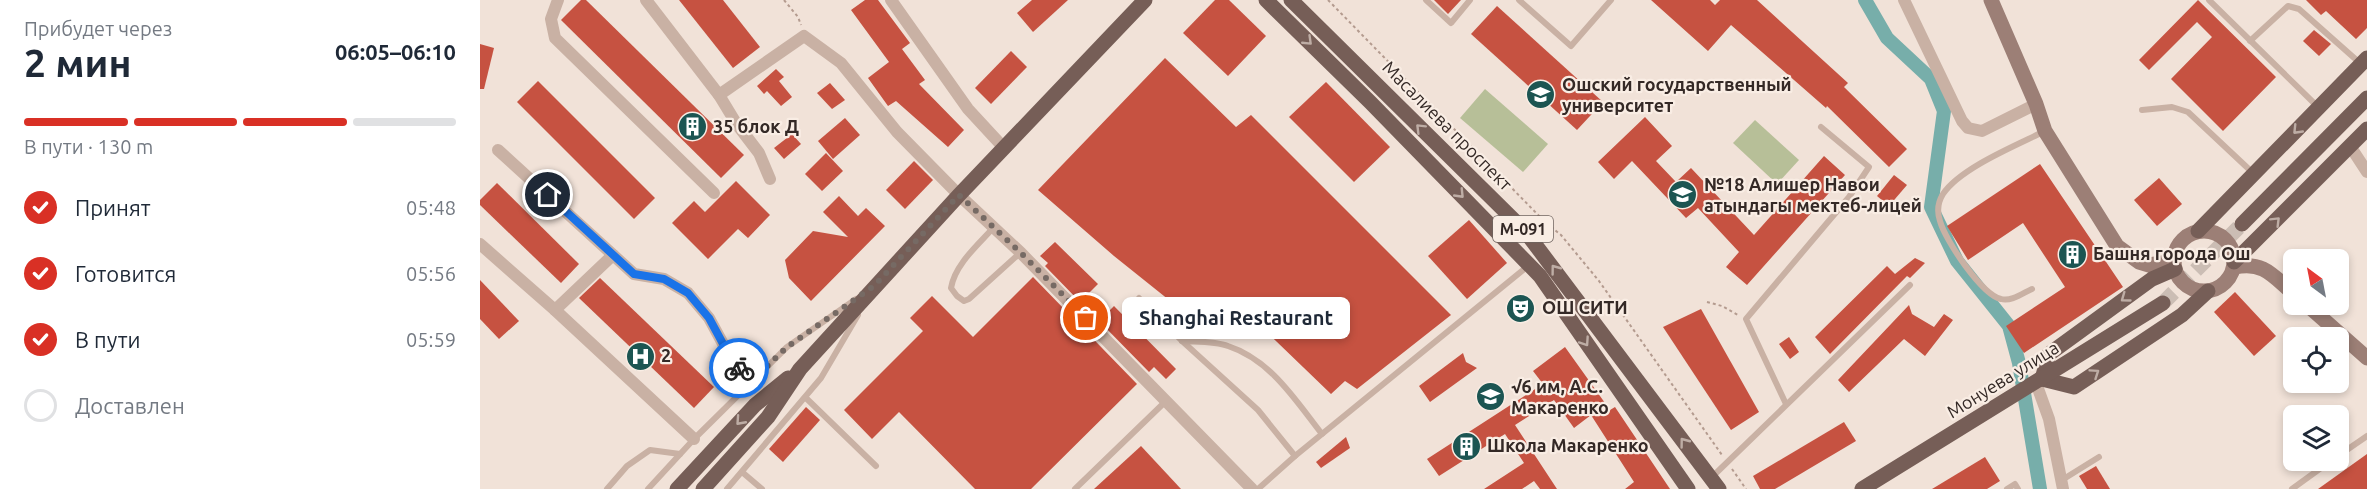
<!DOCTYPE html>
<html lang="ru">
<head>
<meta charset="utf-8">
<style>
  :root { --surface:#fff; --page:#f2f2f3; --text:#1f2937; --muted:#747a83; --line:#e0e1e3; --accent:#d93025 }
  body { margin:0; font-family:Ubuntu,sans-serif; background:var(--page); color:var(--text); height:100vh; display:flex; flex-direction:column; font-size:22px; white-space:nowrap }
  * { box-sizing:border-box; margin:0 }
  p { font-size:20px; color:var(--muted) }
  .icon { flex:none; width:33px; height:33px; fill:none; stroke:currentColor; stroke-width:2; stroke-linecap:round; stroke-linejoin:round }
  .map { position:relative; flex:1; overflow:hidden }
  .drawer { display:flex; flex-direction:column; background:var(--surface); width:480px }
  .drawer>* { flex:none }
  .needle { width:39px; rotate:328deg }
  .tools { position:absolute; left:1803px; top:249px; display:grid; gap:12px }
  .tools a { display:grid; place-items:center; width:66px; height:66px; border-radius:9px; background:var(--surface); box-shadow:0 3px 9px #0003; font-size:30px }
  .pin { position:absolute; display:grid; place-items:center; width:51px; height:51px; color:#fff; margin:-26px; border:3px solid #fff; border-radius:50%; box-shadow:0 2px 6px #0007 }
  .courier { position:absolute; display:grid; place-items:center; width:60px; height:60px; margin:-30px; border:4px solid #1a73e8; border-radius:50%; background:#fff; color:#222; box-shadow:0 2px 8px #0007 }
  .bubble { position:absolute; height:42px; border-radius:9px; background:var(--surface); box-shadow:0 3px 9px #0003; font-size:20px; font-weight:700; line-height:42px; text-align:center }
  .headline em { font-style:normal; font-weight:700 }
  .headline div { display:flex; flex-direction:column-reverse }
  .headline { display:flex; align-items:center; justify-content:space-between; height:102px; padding:0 24px }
  h1 { font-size:39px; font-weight:700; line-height:45px }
  .bar { display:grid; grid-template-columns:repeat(4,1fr); gap:9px 6px; align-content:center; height:72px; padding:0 24px }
  .bar i { height:8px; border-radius:4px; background:var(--line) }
  .bar .current { background:var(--accent) }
  .bar p { grid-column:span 4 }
  ol { padding:0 24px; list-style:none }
  li { display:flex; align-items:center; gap:18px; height:66px }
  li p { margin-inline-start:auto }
  li .icon { padding:6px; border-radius:50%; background:var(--accent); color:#fff; stroke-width:4 }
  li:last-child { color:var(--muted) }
  li i { width:33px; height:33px; border:3px solid var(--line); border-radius:50% }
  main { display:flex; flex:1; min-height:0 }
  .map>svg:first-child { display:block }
</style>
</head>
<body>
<main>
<section class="drawer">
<div class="headline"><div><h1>2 мин</h1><p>Прибудет через</p></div><em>06:05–06:10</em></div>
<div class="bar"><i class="current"></i><i class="current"></i><i class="current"></i><i></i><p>В пути · 130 m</p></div>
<ol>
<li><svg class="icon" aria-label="check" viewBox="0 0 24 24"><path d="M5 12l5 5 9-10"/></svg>Принят<p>05:48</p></li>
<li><svg class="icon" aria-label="check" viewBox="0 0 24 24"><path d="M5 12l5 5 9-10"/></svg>Готовится<p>05:56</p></li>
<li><svg class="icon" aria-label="check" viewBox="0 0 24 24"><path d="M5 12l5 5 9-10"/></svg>В пути<p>05:59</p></li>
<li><i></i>Доставлен</li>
</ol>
</section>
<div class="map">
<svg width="1887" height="489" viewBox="0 0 1887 489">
  <rect width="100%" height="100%" fill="#f1e2d8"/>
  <g fill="#b7bf98">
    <path d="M1005,89l63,55 -25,28 -63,-54z"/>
    <path d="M1275,120l44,40 -22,24 -44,-41z"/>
  </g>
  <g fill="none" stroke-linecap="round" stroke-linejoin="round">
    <path stroke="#77aeaa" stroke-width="14" d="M1385,0l22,38 44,41 13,32 -13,96 26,54 52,65 10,37 21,126"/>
  </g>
  <g fill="#c65241">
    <path d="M101,0h5l158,155 -23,23 -160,-158z"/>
    <path d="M199,0h44l37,47 -27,21z"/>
    <path d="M385,0h13l32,43 -8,6 23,31 -6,4 45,46 -16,17 -52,-46 -8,5 -20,-28 21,-16 -38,-52z"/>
    <path d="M552,0h36l-35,32 -16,-19z"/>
    <path d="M735,0h14l37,36 -38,40 -45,-43z"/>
    <path d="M954,0h27l-13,14z"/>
    <path d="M1171,0h59l5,5 5,-5h37l91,83 -4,4 63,62 -18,18 -62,-61 -1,2 -95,-83 -23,26z"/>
    <path d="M1718,0l78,77 -53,54 -52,-52 41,-42 -15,-15 -48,48 -10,-10z"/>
    <path d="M1826,0h61v28l-11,11 -30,-28 -5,4z"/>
    <path d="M1017,6l106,96 -26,28 -106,-96z"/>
    <path d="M1834,30l17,14 -12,12 -16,-15z"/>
    <path d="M0,44l14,4 -10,41h-4z"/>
    <path d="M531,51l16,16 -36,37 -16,-16z"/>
    <path d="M685,58l71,69 15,-12 200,200 -94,74 -12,-8 -14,13 -83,-80 -49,10 -85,-68 -76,-66z"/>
    <path d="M296,69l8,8 -5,4 13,16 -11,9 -14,-15 -3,3 -7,-8z"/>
    <path d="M58,81l117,117 -21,21 -117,-117z"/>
    <path d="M846,82l64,65 -36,35 -65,-65z"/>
    <path d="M350,83l15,17 -13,9 -15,-16z"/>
    <path d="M1165,117l27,29 -16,15 20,21 15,-14 63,67 70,-79 21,19 -98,110 -21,-18 13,-15 -41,-44 -12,10 -54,-57 -18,18 -16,-17z"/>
    <path d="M365,118l15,17 -27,24 -15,-18z"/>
    <path d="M312,134l9,10 -17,15 -10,-11z"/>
    <path d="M346,153l17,18 -21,20 -17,-17z"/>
    <path d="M434,161l19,19 -28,29 -19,-19z"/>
    <path d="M1560,164l83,123 -99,66 -18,-27 59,-39 -42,-64 -55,37 -21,-34z"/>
    <path d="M1414,175l13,10 -18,21 -12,-10z"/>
    <path d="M1679,178l23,26 -25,22 -23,-26z"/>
    <path d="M256,181l34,34 -22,23 -10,-9 -30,30 -36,-36 22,-22 11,11z"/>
    <path d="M17,183l82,81 -18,19 -81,-78v-5z"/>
    <path d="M359,196l19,20 8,-8 19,18 -74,75 -22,-23 -4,-18 28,-29 35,6 -25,-25z"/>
    <path d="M989,220l38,43 -40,36 -39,-43z"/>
    <path d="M575,242l43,42 -18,18 -35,-36 3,-3 -8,-7z"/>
    <path d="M1435,258l10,5 -15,15 -3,-2 -77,78 -15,-17 72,-71 8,8z"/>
    <path d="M553,277l104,107 -106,105h-56l-76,-77 -27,27 -28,-29 79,-79 -13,-13 22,-22 41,41z"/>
    <path d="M120,278l114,109 -20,21 -115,-110z"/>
    <path d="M0,280l39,41 -20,18 -19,-20z"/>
    <path d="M1755,292l41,44 -22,20 -40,-44z"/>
    <path d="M1429,305l3,9 22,13 10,-13 9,6 -28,36 -21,-17 -55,53 -11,-12z"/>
    <path d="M634,306l62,63 -10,10 -12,-12 -5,5 -50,-51z"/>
    <path d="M1221,309l58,103 -28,18 -68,-103z"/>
    <path d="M1309,337l10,15 -9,7 -11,-15z"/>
    <path d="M1085,347l45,63 5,-3 55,82h-45l9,-7 -43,-67 -17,13 -20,-28 -39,25 42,64h-17l-6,-8 -12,8h-38l40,-26 -19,-29 -66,42 -12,-17 116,-75 -10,-13z"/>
    <path d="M983,353l3,9 11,6 -47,34 -11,-16z"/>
    <path d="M326,407l14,13 -37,42 -14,-13z"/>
    <path d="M1364,422l12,19 -81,48h-15l-7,-13z"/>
    <path d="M866,437l4,11 -29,20 -5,-6z"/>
    <path d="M661,446l40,43h-87z"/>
    <path d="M1887,454v35h-49z"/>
    <path d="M1505,457l15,24 -13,8h-55z"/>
    <path d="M1616,466l14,23h-23l-8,-13z"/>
  </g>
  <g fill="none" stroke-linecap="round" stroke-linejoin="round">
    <path stroke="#cbbdb4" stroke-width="15" stroke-dasharray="15 8" stroke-linecap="butt" d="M1683,303l79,-79"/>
    <g stroke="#b49b8f" stroke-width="2" stroke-dasharray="3 3" stroke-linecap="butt">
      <path d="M304,0l14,17 3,8"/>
      <path d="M848,0l217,222 16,13 38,46 123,174"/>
      <path d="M1227,302l15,4 16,9"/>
      <path d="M1252,469l14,20"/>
    </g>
    <g stroke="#c9b1a4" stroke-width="6">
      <path d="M946,0l25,23 19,-23"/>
      <path d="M1039,0l52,46 40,-46"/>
      <path d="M1729,0l109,107"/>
      <path d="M1770,41l38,-35 11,3 62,55"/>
      <path d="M1662,110l30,-3 16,5 65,61"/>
      <path d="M514,227c-15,17 -39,37 -43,61l6,8 7,5 5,-2 51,-46"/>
      <path d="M1552,289c-9,4 -21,13 -31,10 -19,-4 -56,-59 -61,-78 -3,-9 -2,-19 3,-27 17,-26 74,-49 102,-63"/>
      <path d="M659,298l42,42 77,70 37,46"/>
      <path d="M702,341c15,1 33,0 46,5 43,14 68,55 94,88"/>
      <path d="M326,398l70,68"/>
      <path d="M1306,404l-40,-85 103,-122 20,-30 -48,-40"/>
      <path d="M1858,456l29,-20"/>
      <path d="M262,472l20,17"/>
      <path d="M1232,477l198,-192"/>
      <path d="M1582,480l37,-23"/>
      <path d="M127,489l20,-23 23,-16 30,4"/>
      <path d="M168,489l46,-50 93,-92 69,-48"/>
      <path d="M247,489l94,-111 37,-63"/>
      <path d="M595,489l91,-88"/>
      <path d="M778,489l37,-33 233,-190"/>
      <path d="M1527,489l8,-5 3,5"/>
      <path d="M1812,489l40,-29"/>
    </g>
    <g stroke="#c9b1a4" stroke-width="12">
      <path d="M78,0l-7,19 4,19 159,155"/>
      <path d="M166,0l73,95 17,28 23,30 11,26"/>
      <path d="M411,0l77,109 36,39"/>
      <path d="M1424,0l58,121 6,7 14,3 54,-27"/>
      <path d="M239,95l85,-59 37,27 56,69 62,63 62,58 231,236"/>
      <path d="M1870,146l17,26"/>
      <path d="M18,150l136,124 30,5 24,14 21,25 19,35 22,30"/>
      <path d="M0,244l75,66 139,129"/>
      <path d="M75,310l58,-55"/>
      <path d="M1556,383l13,36 14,70"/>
    </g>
    <g stroke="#9c7f76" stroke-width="15">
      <path d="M1511,0l45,104 9,27 72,115 22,16 10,3 25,-4"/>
      <circle cx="1724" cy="261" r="30"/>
      <path d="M1755,267c29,-6 38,9 59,27"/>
      <path d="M1826,304l61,54"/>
    </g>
    <g stroke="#765e57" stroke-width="15">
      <path d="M786,0l104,102 170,174 148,213"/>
      <path d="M811,0l234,231 194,258"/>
      <path d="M1762,224l125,-126"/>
      <path d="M1718,231l169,-173"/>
      <path d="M1754,262l133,-133"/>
      <path d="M1562,379l32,8 108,-72 26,-24"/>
      <path d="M1562,379l7,-25 103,-75 23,-10"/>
      <path d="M197,489l78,-84 33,-27"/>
      <path d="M223,489l65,-72 32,-48 159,-174 186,-195"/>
      <path d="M1382,489l301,-186"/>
    </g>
  </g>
  <defs><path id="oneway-chevron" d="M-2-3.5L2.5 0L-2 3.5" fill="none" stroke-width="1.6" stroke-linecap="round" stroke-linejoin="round" transform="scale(1.5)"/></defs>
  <g stroke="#beada5">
    <use href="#oneway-chevron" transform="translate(828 41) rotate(44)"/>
    <use href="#oneway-chevron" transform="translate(940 128) rotate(-135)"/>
    <use href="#oneway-chevron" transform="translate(1817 130) rotate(134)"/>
    <use href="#oneway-chevron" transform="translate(980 194) rotate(46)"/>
    <use href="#oneway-chevron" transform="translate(1796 221) rotate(-45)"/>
    <use href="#oneway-chevron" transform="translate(1075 269) rotate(-127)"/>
    <use href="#oneway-chevron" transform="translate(1645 298) rotate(144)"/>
    <use href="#oneway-chevron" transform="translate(1105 342) rotate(56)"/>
    <use href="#oneway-chevron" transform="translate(1615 373) rotate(-34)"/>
    <use href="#oneway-chevron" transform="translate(260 421) rotate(132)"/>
    <use href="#oneway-chevron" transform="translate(1204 442) rotate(-127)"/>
  </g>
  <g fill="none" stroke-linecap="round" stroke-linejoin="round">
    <path stroke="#766a64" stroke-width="6" stroke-dasharray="0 10.8" d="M259,368l11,15 37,-36 87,-61 85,-91 62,58 65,65"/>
    <path stroke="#1a73e8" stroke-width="8" d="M68,195l86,79 30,5 24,14 21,25 19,35 11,15"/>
  </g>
  <defs>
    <symbol id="university-disc" viewBox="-11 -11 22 22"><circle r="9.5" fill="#1c5552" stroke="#f9ede4"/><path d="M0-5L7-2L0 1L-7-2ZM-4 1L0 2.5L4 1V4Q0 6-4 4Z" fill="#fff"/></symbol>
    <symbol id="building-disc" viewBox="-11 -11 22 22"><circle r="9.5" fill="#1c5552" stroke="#f9ede4"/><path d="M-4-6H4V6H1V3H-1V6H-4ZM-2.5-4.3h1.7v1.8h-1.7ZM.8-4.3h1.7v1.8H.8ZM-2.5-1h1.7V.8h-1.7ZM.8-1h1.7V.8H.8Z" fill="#fff"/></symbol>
    <symbol id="school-disc" viewBox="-11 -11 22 22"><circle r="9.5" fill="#1c5552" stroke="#f9ede4"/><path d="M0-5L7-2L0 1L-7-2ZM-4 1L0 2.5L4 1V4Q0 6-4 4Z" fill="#fff"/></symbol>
    <symbol id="theatre-disc" viewBox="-11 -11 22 22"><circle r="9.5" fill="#1c5552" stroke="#f9ede4"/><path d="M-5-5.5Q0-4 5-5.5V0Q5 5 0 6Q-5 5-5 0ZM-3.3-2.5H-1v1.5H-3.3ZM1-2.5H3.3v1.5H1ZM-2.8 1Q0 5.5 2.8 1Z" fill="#fff"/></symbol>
    <symbol id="hospital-disc" viewBox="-11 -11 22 22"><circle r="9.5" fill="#1c5552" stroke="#f9ede4"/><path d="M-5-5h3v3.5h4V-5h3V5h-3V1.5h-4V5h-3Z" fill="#fff"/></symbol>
  </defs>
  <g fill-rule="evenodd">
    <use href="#university-disc" x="1044" y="78" width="33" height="33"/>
    <use href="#building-disc" x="196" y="110" width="33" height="33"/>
    <use href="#school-disc" x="1186" y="178" width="33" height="33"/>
    <use href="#building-disc" x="1576" y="238" width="33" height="33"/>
    <use href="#theatre-disc" x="1024" y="292" width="33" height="33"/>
    <use href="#hospital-disc" x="144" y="340" width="33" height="33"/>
    <use href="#school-disc" x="994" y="380" width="33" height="33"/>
    <use href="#building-disc" x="970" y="430" width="33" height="33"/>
  </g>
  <g text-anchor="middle" stroke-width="4.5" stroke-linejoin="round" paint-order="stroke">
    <rect fill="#f9ede4" stroke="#6f645f" stroke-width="1.5" x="1013" y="216" width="60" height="26" rx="4.5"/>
    <g font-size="16" font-weight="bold" fill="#342926">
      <text x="1043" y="235">М-091</text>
    </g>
    <g font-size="18" font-weight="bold" fill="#342926" stroke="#f9ede4" text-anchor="start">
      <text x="1082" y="91">Ошский государственный<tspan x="1082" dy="21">университет</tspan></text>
      <text x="233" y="133">35 блок Д</text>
      <text x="1224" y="191">№18 Алишер Навои<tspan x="1224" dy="21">атындагы мектеб-лицей</tspan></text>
      <text x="1613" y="260">Башня города Ош</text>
      <text x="1062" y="314">ОШ СИТИ</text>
      <text x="181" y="362">2</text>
      <text x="1031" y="393">√6 им, А.С.<tspan x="1031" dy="21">Макаренко</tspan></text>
      <text x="1007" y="452">Школа Макаренко</text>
    </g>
    <g font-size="18" fill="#342926" stroke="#f9ede4">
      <text transform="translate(967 126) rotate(45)" y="6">Масалиева проспект</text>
      <text transform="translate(1523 380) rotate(-32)" y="6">Монуева улица</text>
    </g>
  </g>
</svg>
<div class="tools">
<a><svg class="needle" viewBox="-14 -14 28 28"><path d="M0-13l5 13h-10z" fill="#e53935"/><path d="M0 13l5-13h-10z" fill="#747a83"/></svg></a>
<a><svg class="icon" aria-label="locate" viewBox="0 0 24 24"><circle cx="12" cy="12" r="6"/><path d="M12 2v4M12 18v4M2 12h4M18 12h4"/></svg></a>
<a><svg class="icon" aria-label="layers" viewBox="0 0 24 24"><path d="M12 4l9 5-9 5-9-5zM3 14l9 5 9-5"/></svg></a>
</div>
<div class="pin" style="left:606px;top:318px;background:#ea580c"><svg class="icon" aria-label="bag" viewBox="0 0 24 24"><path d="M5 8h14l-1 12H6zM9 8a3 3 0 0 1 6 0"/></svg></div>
<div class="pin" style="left:68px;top:195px;background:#1f2937"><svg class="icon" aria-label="home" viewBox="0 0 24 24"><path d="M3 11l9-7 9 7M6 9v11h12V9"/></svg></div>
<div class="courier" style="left:259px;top:368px"><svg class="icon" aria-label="bike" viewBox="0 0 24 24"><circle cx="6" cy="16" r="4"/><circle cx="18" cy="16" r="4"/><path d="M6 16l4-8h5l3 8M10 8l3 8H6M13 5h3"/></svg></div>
<div class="bubble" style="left:642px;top:297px;width:228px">Shanghai Restaurant</div>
</div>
</main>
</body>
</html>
